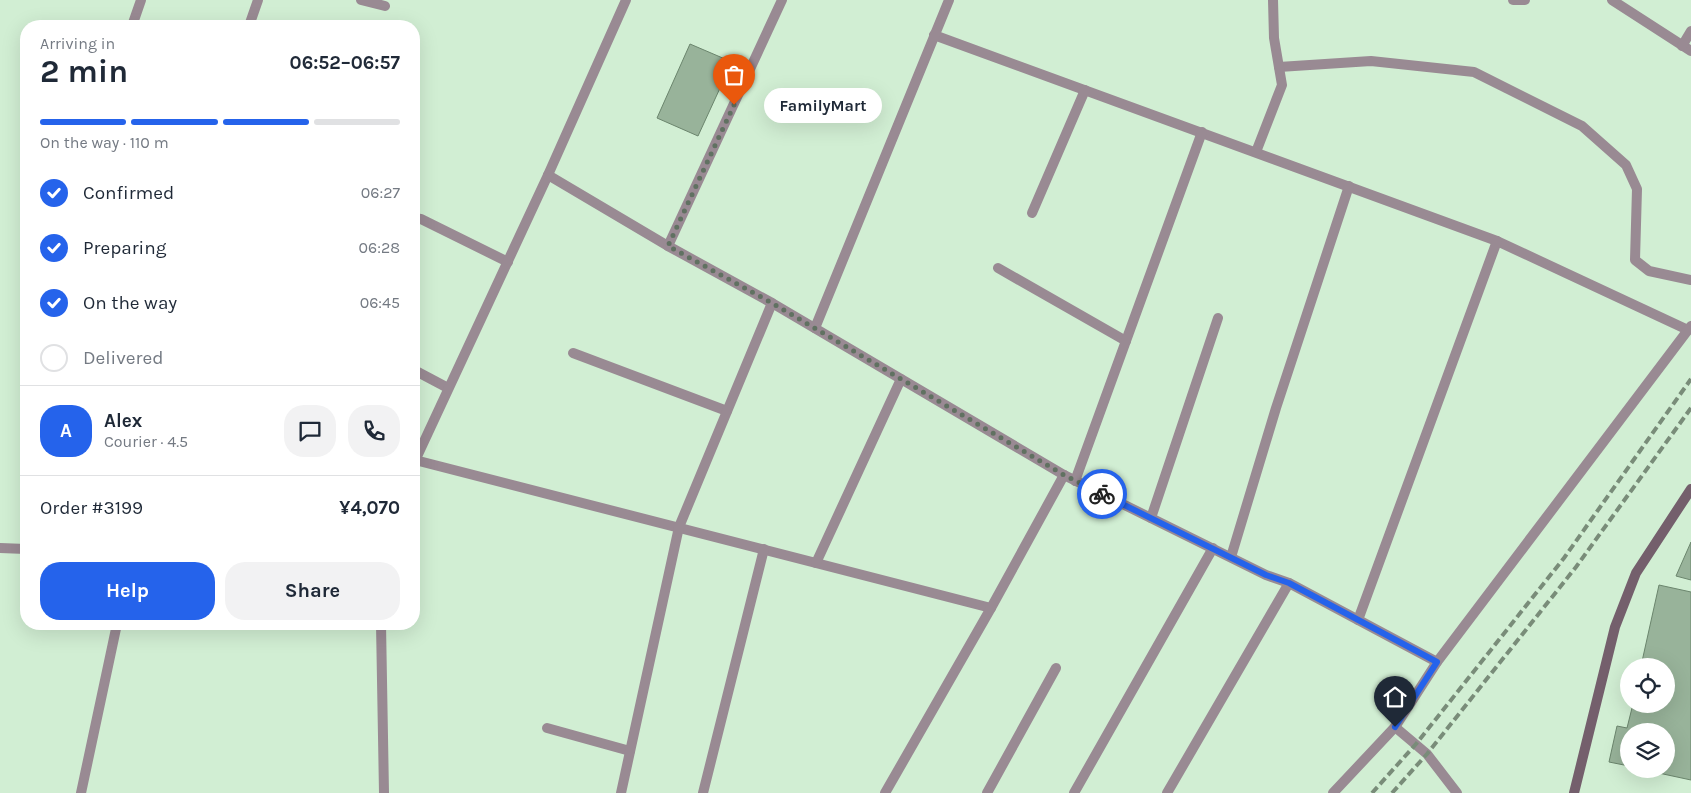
<!DOCTYPE html>
<html lang="en">
<head>
<meta charset="utf-8">
<style>
  :root { --surface:#fff; --page:#f2f2f3; --text:#1f2937; --muted:#747a83; --line:#e0e1e3; --accent:#2563eb }
  body { margin:0; font-family:Karla,sans-serif; background:var(--page); color:var(--text); height:100vh; display:flex; flex-direction:column; font-size:19px; white-space:nowrap }
  * { box-sizing:border-box; margin:0 }
  p { font-size:16px; color:var(--muted) }
  .icon { flex:none; width:28px; height:28px; fill:none; stroke:currentColor; stroke-width:2; stroke-linecap:round; stroke-linejoin:round }
  .map { position:relative; flex:1; overflow:hidden }
  .details { position:absolute; left:20px; top:20px; width:400px; height:610px; display:flex; flex-direction:column; background:var(--surface); border-radius:20px; box-shadow:0 5px 20px #0002 }
  .details>* { flex:none }
  .buttons { position:absolute; left:1620px; top:658px; display:grid; gap:10px }
  .buttons a { display:grid; place-items:center; width:55px; height:55px; border-radius:50%; background:var(--surface); box-shadow:0 5px 20px #0002; font-size:25px }
  .pin { position:absolute; display:grid; place-items:center; width:42px; height:42px; color:#fff; margin:-51px -21px; border-radius:50% 50% 50% 0; rotate:-45deg; box-shadow:0 0 5px #0007 }
  .pin .icon { rotate:45deg }
  .courier { position:absolute; display:grid; place-items:center; width:50px; height:50px; margin:-25px; border:4px solid #2563eb; border-radius:50%; background:#fff; color:#222; box-shadow:0 1px 6px #0007 }
  .bubble { position:absolute; height:35px; border-radius:18px; background:var(--surface); box-shadow:0 5px 20px #0002; font-size:16px; font-weight:700; line-height:35px; text-align:center }
  .summary em { font-style:normal; font-weight:700 }
  .summary div { display:flex; flex-direction:column-reverse }
  .summary { display:flex; align-items:center; justify-content:space-between; height:85px; padding:0 20px }
  h1 { font-size:32px; font-weight:700; line-height:38px }
  .bar { display:grid; grid-template-columns:repeat(4,1fr); gap:8px 5px; align-content:center; height:60px; padding:0 20px }
  .bar i { height:6px; border-radius:4px; background:var(--line) }
  .bar .selected { background:var(--accent) }
  .bar p { grid-column:span 4 }
  .line { display:flex; align-items:center; gap:12px; padding:0 20px; border-top:1px solid var(--line) }
  .line div { flex:1 }
  .round { display:grid; place-items:center; flex:none; width:52px; height:52px; border-radius:20px; background:var(--page) }
  ol { padding:0 20px; list-style:none }
  li { display:flex; align-items:center; gap:15px; height:55px }
  li p { margin-inline-start:auto }
  li .icon { padding:5px; border-radius:50%; background:var(--accent); color:#fff; stroke-width:4 }
  li:last-child { color:var(--muted) }
  li i { width:28px; height:28px; border:2px solid var(--line); border-radius:50% }
  .button { display:flex; gap:10px; margin-top:auto; padding:10px 20px }
  .button a { flex:1; height:58px; border-radius:20px; background:var(--accent); color:#fff; font-size:20px; font-weight:700; line-height:58px; text-align:center }
  .button a+a { background:var(--page); color:var(--text) }
  .map>svg:first-child { display:block }
</style>
</head>
<body>
<div class="map">
<svg width="1691" height="793" viewBox="0 0 1691 793">
  <rect width="100%" height="100%" fill="#d1eed3"/>
  <g fill="#98b39a" stroke="#6b856d">
    <path d="M690,44l42,18 -34,74 -41,-18z"/>
    <path d="M1691,542v38l-15,-4z"/>
    <path d="M1659,585l32,7v188l-51,-11h26v-38h-37v35l-20,-4 8,-36 10,2 6,-24h33v-38h-25z"/>
  </g>
  <g fill="none" stroke-linecap="round" stroke-linejoin="round">
    <g stroke="#998a93" stroke-width="10">
      <path d="M414,218l7,1 87,43"/>
      <path d="M573,353l154,58"/>
      <path d="M414,370l34,18"/>
    </g>
    <g stroke="#998a93" stroke-width="10">
      <path d="M361,0l24,6"/>
      <path d="M1513,0h12"/>
      <path d="M1612,0l79,51"/>
      <path d="M132,26l9,-26"/>
      <path d="M249,26l9,-26"/>
      <path d="M934,35l563,206 191,89"/>
      <path d="M1682,46l9,-15"/>
      <path d="M1279,67l92,-6 103,11 108,54 44,39 11,24 -2,71 14,11 42,9"/>
      <path d="M1256,152l26,-67 -8,-47 -1,-38"/>
      <path d="M548,175l120,71 104,57 292,172 202,100 23,8 148,79"/>
      <path d="M1032,213l53,-123"/>
      <path d="M668,246l114,-246"/>
      <path d="M998,268l128,73"/>
      <path d="M815,328l134,-328"/>
      <path d="M415,460l576,148"/>
      <path d="M414,463l134,-288 78,-175"/>
      <path d="M1075,481l127,-349"/>
      <path d="M1151,518l67,-200"/>
      <path d="M0,548l26,1"/>
      <path d="M1231,557l45,-149 73,-222"/>
      <path d="M816,563l85,-184"/>
      <path d="M1358,620l139,-379"/>
      <path d="M381,624l3,169"/>
      <path d="M1395,727l32,27 30,39"/>
      <path d="M547,728l83,23"/>
      <path d="M81,793l36,-169"/>
      <path d="M621,793l58,-266 93,-224"/>
      <path d="M703,793l61,-244"/>
      <path d="M885,793l106,-185 73,-133"/>
      <path d="M987,793l69,-125"/>
      <path d="M1074,793l139,-245"/>
      <path d="M1167,793l122,-210"/>
      <path d="M1333,793l62,-66 42,-65 254,-336"/>
    </g>
    <path stroke="#745f6c" stroke-width="10" d="M1574,793l41,-166 21,-54 55,-84"/>
    <g stroke="#798c79" stroke-width="4" stroke-dasharray="8 4" stroke-linecap="butt">
      <path d="M1372,793l44,-49 148,-186 127,-179"/>
      <path d="M1392,793l35,-39 149,-187 115,-159"/>
    </g>
  </g>
  <g fill="none" stroke-linecap="round" stroke-linejoin="round">
    <path stroke="#607161" stroke-width="5" stroke-dasharray="0 9" d="M734,105l-66,141 104,57 292,172 38,19"/>
    <path stroke="#2563eb" stroke-width="6" d="M1102,494l164,81 23,8 148,79 -42,65"/>
  </g>
</svg>
<div class="buttons">
<a><svg class="icon" aria-label="locate" viewBox="0 0 24 24"><circle cx="12" cy="12" r="6"/><path d="M12 2v4M12 18v4M2 12h4M18 12h4"/></svg></a>
<a><svg class="icon" aria-label="layers" viewBox="0 0 24 24"><path d="M12 4l9 5-9 5-9-5zM3 14l9 5 9-5"/></svg></a>
</div>
<div class="pin" style="left:734px;top:105px;background:#ea580c"><svg class="icon" aria-label="bag" viewBox="0 0 24 24"><path d="M5 8h14l-1 12H6zM9 8a3 3 0 0 1 6 0"/></svg></div>
<div class="pin" style="left:1395px;top:727px;background:#1f2937"><svg class="icon" aria-label="home" viewBox="0 0 24 24"><path d="M3 11l9-7 9 7M6 9v11h12V9"/></svg></div>
<div class="courier" style="left:1102px;top:494px"><svg class="icon" aria-label="bike" viewBox="0 0 24 24"><circle cx="6" cy="16" r="4"/><circle cx="18" cy="16" r="4"/><path d="M6 16l4-8h5l3 8M10 8l3 8H6M13 5h3"/></svg></div>
<div class="bubble" style="left:764px;top:88px;width:118px">FamilyMart</div>
<section class="details">
<div class="summary"><div><h1>2 min</h1><p>Arriving in</p></div><em>06:52–06:57</em></div>
<div class="bar"><i class="selected"></i><i class="selected"></i><i class="selected"></i><i></i><p>On the way · 110 m</p></div>
<ol>
<li><svg class="icon" aria-label="check" viewBox="0 0 24 24"><path d="M5 12l5 5 9-10"/></svg>Confirmed<p>06:27</p></li>
<li><svg class="icon" aria-label="check" viewBox="0 0 24 24"><path d="M5 12l5 5 9-10"/></svg>Preparing<p>06:28</p></li>
<li><svg class="icon" aria-label="check" viewBox="0 0 24 24"><path d="M5 12l5 5 9-10"/></svg>On the way<p>06:45</p></li>
<li><i></i>Delivered</li>
</ol>
<div class="line" style="height:90px"><b class="round" style="background:var(--accent);color:#fff">A</b><div><b>Alex</b><p>Courier · 4.5</p></div><a class="round"><svg class="icon" aria-label="chat" viewBox="0 0 24 24"><path d="M4 5h16v11H9l-5 4z"/></svg></a><a class="round"><svg class="icon" aria-label="phone" viewBox="0 0 24 24"><path d="M5 4h4l2 5-3 2q2 4 5 5l2-3 5 2v4C11 20 4 13 5 4z"/></svg></a></div>
<div class="line" style="height:65px"><div>Order #3199</div><b>¥4,070</b></div>
<div class="button"><a>Help</a><a>Share</a></div>
</section>
</div>
</body>
</html>
